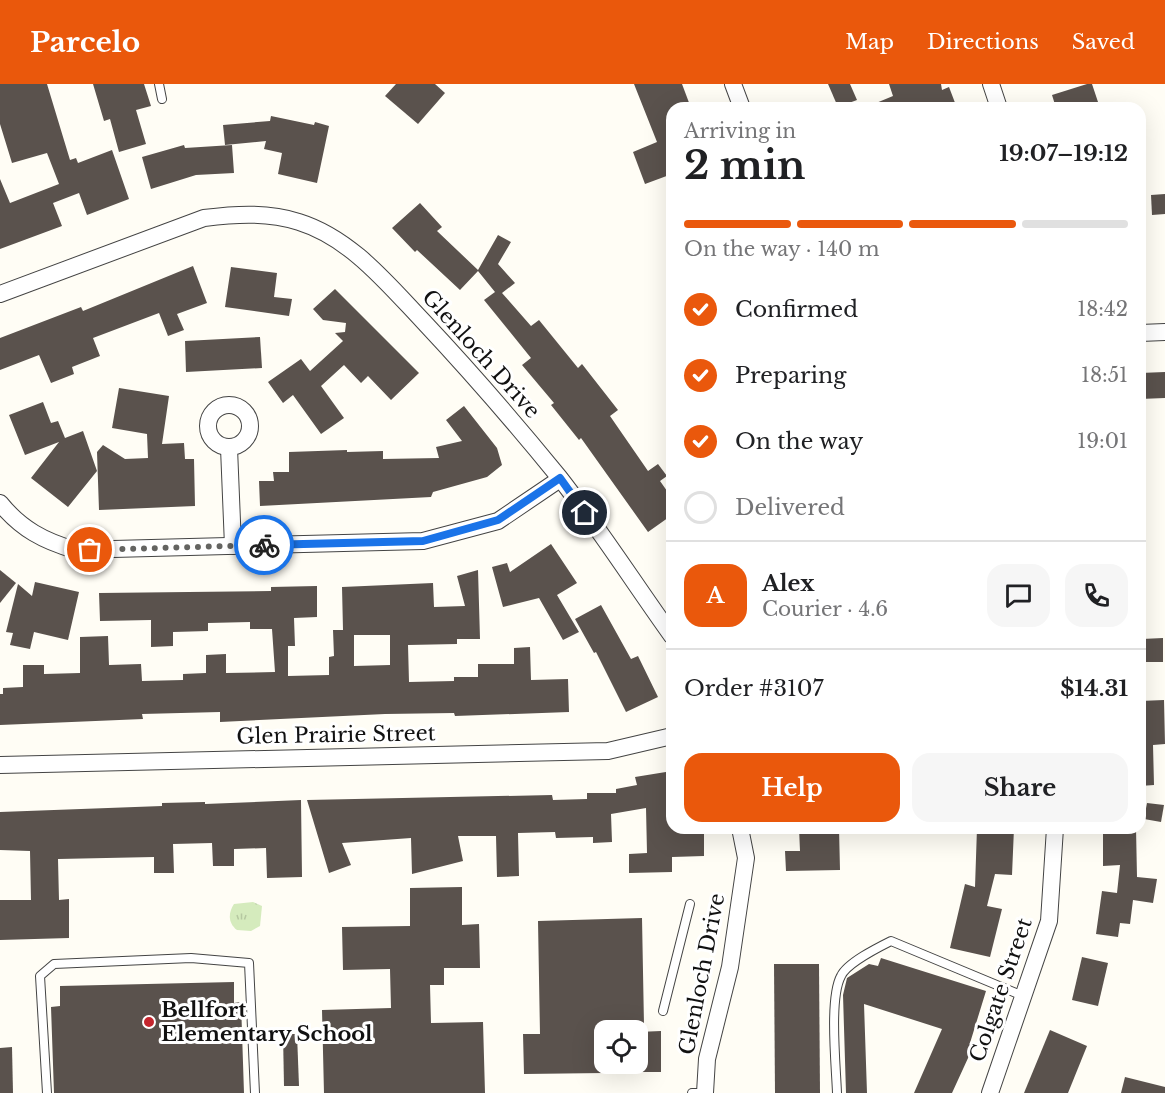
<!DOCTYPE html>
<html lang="en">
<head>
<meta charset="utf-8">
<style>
  :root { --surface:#fff; --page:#f6f6f6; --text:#202124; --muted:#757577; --line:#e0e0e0; --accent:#ea580c }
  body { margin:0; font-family:"Libre Baskerville",serif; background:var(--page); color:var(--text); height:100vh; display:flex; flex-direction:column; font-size:22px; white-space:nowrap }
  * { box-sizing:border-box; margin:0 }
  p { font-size:20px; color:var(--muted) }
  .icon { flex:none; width:33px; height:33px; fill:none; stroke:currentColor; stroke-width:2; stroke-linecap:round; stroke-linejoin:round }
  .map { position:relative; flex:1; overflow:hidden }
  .details { position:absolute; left:666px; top:18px; width:480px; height:732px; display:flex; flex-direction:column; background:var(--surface); border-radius:18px; box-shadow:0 6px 24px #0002 }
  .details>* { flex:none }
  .buttons { position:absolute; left:594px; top:936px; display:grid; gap:12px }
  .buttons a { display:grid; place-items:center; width:54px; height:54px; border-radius:12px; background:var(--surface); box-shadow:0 6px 24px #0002; font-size:30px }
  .pin { position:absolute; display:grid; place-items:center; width:51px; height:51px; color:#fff; margin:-26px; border:3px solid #fff; border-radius:50%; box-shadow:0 2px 6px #0007 }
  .courier { position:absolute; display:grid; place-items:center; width:60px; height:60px; margin:-30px; border:4px solid #1a73e8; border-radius:50%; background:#fff; color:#222; box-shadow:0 2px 8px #0007 }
  .summary em { font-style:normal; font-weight:700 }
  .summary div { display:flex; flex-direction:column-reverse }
  .summary { display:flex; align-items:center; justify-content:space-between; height:102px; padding:0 18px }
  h1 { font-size:39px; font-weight:700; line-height:45px }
  .bar { display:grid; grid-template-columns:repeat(4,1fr); gap:9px 6px; align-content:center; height:72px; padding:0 18px }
  .bar i { height:8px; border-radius:4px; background:var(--line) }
  .bar .selected { background:var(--accent) }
  .bar p { grid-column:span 4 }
  .line { display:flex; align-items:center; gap:15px; padding:0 18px; border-top:2px solid var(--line) }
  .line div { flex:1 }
  .round { display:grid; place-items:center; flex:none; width:63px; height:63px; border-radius:18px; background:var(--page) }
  ol { padding:0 18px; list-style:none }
  li { display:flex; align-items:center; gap:18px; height:66px }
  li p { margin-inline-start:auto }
  li .icon { padding:6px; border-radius:50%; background:var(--accent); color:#fff; stroke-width:4 }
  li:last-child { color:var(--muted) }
  li i { width:33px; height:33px; border:3px solid var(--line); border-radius:50% }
  .cta { display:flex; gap:12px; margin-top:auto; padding:12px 18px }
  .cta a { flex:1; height:69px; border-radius:18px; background:var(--accent); color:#fff; font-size:24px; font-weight:700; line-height:69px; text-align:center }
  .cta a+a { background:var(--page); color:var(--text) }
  header { display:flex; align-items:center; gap:36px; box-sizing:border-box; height:84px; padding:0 30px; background:var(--accent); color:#fff }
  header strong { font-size:28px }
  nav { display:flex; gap:33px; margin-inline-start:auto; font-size:21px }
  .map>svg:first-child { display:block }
</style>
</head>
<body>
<header>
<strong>Parcelo</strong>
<nav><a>Map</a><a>Directions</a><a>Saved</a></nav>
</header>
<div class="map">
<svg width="1165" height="1009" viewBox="0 0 1165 1009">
  <defs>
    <pattern id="park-tufts" width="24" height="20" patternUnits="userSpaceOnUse" patternTransform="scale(1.5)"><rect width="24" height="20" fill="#d5ebbd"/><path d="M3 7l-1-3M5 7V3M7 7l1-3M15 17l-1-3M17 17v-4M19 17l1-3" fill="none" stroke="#b6c8a1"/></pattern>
  </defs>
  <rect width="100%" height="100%" fill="#fffdf5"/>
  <path fill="url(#park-tufts)" d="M253,818l9,4 -2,20 -9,5 -14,-1c-9,-7 -9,-17 -3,-26z"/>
  <g fill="#5a524d" fill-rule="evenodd">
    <path d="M0,0h47l23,76 6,-2 2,5 34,-13 17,49 -42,16 -8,-22 -26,10 9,23 -62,23v-70l10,24 49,-19 -12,-31 -35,10 -12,-39z"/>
    <path d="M93,0h51l7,22 -15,4 10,34 -27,8 -9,-33 -6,2z"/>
    <path d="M396,0h39l10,9 -27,31 -33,-28z"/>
    <path d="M634,0h48l9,24h-19v66l-27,10 -12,-32 24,-10z"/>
    <path d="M828,0h22l7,16 -19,7z"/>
    <path d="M889,0h52l1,6 7,-3 8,21h-93l29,-12z"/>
    <path d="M1087,0h5l8,24h-44l-4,-13z"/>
    <path d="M271,32l43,9 1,-3 14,4 -12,57 -39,-9 4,-21 -18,-4 2,-8 -41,4 -2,-20 47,-4z"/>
    <path d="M184,61l1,3 47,-3 2,28 -38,2 -45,14 -9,-32z"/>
    <path d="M1165,110v20l-13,1 -1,-20z"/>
    <path d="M420,119l22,24 -5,4 41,39 20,-35 13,7 -13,22 17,19 -13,10 29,33 8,-6 39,48 4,-4 36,46 -8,6 38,55 10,-7 9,12 -7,5 12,17v17l-24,17 -67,-94 -2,2 -28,-35 3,-2 -32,-38 9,-7 -47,-58 11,-8 -17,-21 -18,19 -43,-40 -2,2 -23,-24z"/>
    <path d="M193,182l14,37 -30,11 7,16 -16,6 -9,-23 -66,25 7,18 -28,11 2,7 -23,9 -12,-28 -39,15v-32l81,-31 2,4z"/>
    <path d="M231,183l46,6 -3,24 18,2 -3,17 -64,-9z"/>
    <path d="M335,205l84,84 -28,27 -23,-24 -7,7 -17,-18 -23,21 23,32 -23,16 -28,-39 -10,8 -15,-21 33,-23 9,12 33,-30 -8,-8 10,-1 1,-9 -23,-3 -10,-11z"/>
    <path d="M260,253l2,31 -76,4 -1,-31z"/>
    <path d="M1165,288v26l-25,1v-26z"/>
    <path d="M119,304l50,8 -7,48 22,-1 1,16h9l1,47 -96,4 -2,-58 6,-7 22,14 23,-1 -1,-24 -35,-6z"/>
    <path d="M43,318l8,21 7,-2 7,17 18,-7 14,40 -29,36 -37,-29 28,-36 -34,13 -16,-40z"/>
    <path d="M464,322l33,42 5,17 -15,12 -54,15 -2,5 -171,9 -1,-25h15l-1,-9h16v-20l58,-2v2l36,-1v8l56,-1 -3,-11 26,-6 -16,-21z"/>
    <path d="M551,460l26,39 -20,12 22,37 -16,8 -24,-42 -36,9 -11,-40 15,-4 3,9z"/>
    <path d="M0,486l16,13 -16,20z"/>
    <path d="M478,486l2,69h-23v5l-49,1 1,37 45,-1v-4h24v-13h36v-16l16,-1 1,33 37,-1 1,33 -114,4 -1,-3 -69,1 -165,8v-10l-78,2 1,5 -143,6v-31h3v-6l20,-1v-22h21v9l36,-1v-36l28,-1 1,29 32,-1 1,17 41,-1v-6l23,-1v-18l20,-1v19l49,-1 -3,-43h-22v-7l-42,1v8l-35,1v14l-22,1v-27l-51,1 -1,-28 172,-2v-4l46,-1v31l-23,1 1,28h-7v30l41,-1v-18l5,-1 -1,-26h10l-1,-43 91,-4 1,24 31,-1 -8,-30zM354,551h36v30l-36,1z"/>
    <path d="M35,498l44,10 -11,48 -34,-8 -4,17 -20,-4 3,-12 -7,-1 12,-48 14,12z"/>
    <path d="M601,521l30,54 7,-3 20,41 -32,15 -30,-60 -2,1 -19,-34z"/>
    <path d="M1163,554v24h-20l-1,-23z"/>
    <path d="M1164,616l1,44 -12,1 1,40 -14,1v-85z"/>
    <path d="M672,687v57h32v28l-32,1v15l-43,1v-19l18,-1 -1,-45 -35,6 1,28 -19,1v-6l-37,1 -1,-6 -37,1 1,43 -22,1 -1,-41h-38l5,25 -51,13 -1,-36 -69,5 9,22 -22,8 -22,-73 245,-5 1,5 34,-1v-6h29v-4l21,-4 -2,-8z"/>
    <path d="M301,716l1,77 -35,1 -1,-30 -32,1v17h-21l-1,-23 -39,1 1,29h-20v-16l-96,2 1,41 10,-1v39l-69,2v-40h31l-1,-49 -30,-1v-38l162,-6v-3l43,-1v2z"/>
    <path d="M1147,719l17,2 -3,17 -17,-3z"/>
    <path d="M799,744h40l1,42 -54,1 -1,-20h15z"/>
    <path d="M977,744h37l-2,47 -17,-1 -8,32 15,3 -12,48 -40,-9 15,-64 10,3z"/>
    <path d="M1103,744h33l1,49 20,2 -4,24 -20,-3 -3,24 -10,-1 -2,14 -22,-3 6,-43 15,2 3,-28 -17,1z"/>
    <path d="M462,803v38l17,-1 1,44h-36v17h-14l1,38 52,-1 2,71h-161l-2,-83 69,-2 -1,-39 -47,1 -1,-43 68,-1v-38z"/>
    <path d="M642,834l2,107 -40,1v47l-80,1 -1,-40h17l-2,-113z"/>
    <path d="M1082,873l26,6 -10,43 -26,-6z"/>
    <path d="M881,874l105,33 -16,52 4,2 -22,48h-38l28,-64 -78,-25 3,89h-21l-3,-98 4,-17 22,-14 9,2z"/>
    <path d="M774,880h45l1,129h-45z"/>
    <path d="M234,898v21l7,-1 3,91h-190l-3,-86 9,-1v-20z"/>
    <path d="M1050,946l37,16 -19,47h-44z"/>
    <path d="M661,947v41h-23v-40z"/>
    <path d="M283,950h14l2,52h-15z"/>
    <path d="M12,963l1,46h-13v-45z"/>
    <path d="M1125,993l40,10v6h-44z"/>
  </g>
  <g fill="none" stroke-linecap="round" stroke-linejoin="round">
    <defs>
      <g id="lane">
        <path d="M159,0l3,15"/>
        <path d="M663,927l27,-107"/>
        <path d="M47,1009l-7,-117 14,-12 137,-6 58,5 6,130"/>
        <path d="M692,1009h13"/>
        <path d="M837,1009c-1,-28 -8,-95 4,-117 6,-13 36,-28 50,-35l132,55"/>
      </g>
      <g id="street">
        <path d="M733,0l9,24"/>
        <path d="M991,0l8,24"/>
        <path d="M0,210l204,-76c32,-4 64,-6 95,4 51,16 87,60 123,98 47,50 93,103 137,157 40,51 75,106 113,159"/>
        <path d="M1140,249l25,-1"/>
        <circle cx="229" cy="342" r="21"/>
        <path d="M229,364l4,98"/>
        <path d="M0,419c21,26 44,38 75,47l348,-9 75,-20 62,-42"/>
        <path d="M0,681l608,-14 64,-15"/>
        <path d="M705,1009l2,-34 23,-92 16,-109 -6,-30"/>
        <path d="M990,1009l59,-172 6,-93"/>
      </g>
    </defs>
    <use href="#lane" stroke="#444" stroke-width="10"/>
    <use href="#street" stroke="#444" stroke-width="18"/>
    <use href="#lane" stroke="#fff" stroke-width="8"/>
    <use href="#street" stroke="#fff" stroke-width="16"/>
  </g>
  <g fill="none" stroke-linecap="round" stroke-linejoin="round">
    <path stroke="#646461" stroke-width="6" stroke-dasharray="0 10.8" d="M90,466l174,-5"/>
    <path stroke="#1a73e8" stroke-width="8" d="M264,461l159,-4 75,-21 62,-42 25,35"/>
  </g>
  <circle fill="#c4262e" stroke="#fff" stroke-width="2" cx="149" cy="938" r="6"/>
  <g text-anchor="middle" stroke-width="6" stroke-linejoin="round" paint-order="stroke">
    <g font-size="21" fill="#111" stroke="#fff">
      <text transform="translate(481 270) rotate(48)" y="7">Glenloch Drive</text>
      <text transform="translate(336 651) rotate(-1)" y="7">Glen Prairie Street</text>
      <text transform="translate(702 890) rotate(-79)" y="7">Glenloch Drive</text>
      <text transform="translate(1001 906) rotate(-71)" y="7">Colgate Street</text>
    </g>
    <g font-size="21" font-weight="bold" fill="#111" stroke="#fff" text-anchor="start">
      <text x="161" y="933">Bellfort<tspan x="161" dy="24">Elementary School</tspan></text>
    </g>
  </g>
</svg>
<div class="buttons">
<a><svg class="icon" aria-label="locate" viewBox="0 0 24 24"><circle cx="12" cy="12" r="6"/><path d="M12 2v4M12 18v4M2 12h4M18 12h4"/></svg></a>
</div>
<div class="pin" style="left:90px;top:466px;background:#ea580c"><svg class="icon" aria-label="bag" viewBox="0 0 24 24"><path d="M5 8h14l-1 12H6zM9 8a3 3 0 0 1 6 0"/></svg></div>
<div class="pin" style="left:585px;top:429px;background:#1f2937"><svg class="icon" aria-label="home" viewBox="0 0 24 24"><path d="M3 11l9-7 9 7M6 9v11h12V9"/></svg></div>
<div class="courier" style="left:264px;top:461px"><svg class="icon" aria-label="bike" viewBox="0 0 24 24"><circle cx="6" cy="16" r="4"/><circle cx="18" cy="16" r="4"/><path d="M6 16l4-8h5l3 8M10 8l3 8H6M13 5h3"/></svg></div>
<section class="details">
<div class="summary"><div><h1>2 min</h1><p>Arriving in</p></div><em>19:07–19:12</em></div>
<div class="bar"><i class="selected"></i><i class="selected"></i><i class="selected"></i><i></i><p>On the way · 140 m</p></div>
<ol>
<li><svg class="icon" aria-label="check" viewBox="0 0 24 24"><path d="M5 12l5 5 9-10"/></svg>Confirmed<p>18:42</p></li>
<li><svg class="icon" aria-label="check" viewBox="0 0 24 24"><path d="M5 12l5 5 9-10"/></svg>Preparing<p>18:51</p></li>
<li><svg class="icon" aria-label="check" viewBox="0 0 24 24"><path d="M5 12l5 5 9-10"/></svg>On the way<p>19:01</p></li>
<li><i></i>Delivered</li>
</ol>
<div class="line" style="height:108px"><b class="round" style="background:var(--accent);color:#fff">A</b><div><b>Alex</b><p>Courier · 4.6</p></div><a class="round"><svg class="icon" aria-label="chat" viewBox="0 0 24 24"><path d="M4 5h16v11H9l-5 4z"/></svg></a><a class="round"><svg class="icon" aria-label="phone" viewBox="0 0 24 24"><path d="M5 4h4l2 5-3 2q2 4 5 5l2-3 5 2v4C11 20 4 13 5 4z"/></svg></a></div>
<div class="line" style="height:78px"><div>Order #3107</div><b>$14.31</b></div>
<div class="cta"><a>Help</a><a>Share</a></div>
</section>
</div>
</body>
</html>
